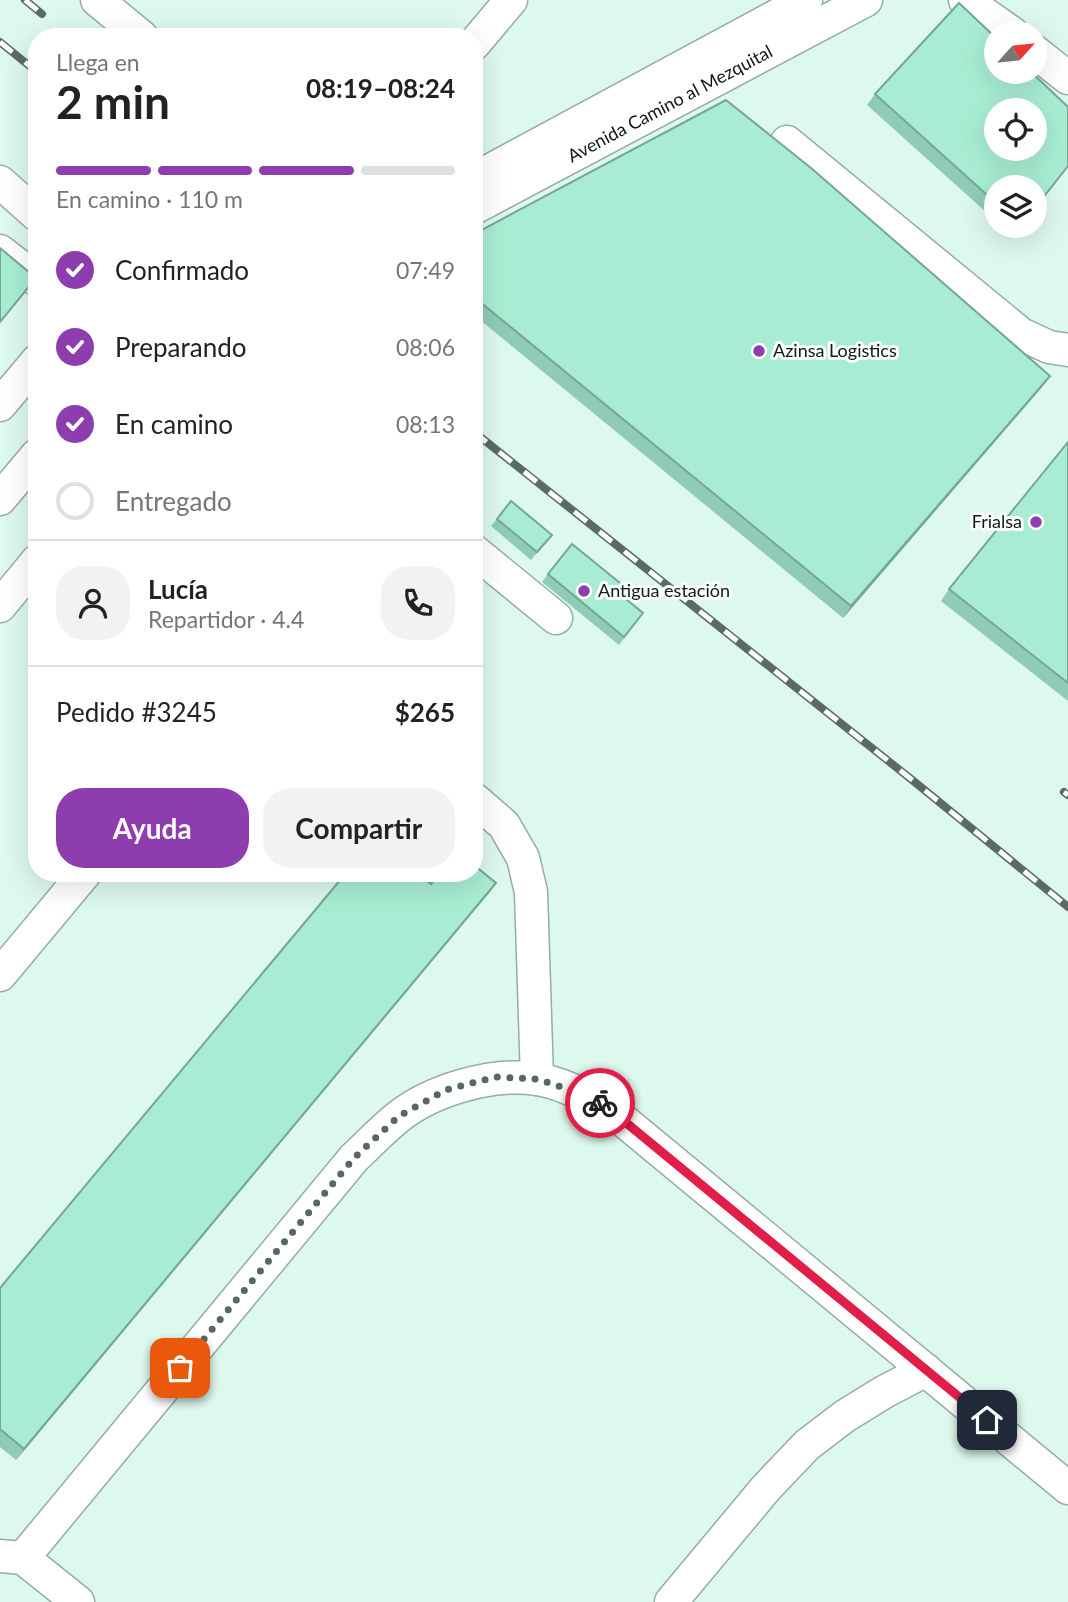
<!DOCTYPE html>
<html lang="es">
<head>
<meta charset="utf-8">
<style>
  :root { --surface:#fff; --page:#f2f2f2; --text:#222; --muted:#767676; --line:#e0e0e0; --accent:#8d3dad }
  body { margin:0; font-family:Lato,sans-serif; background:var(--page); color:var(--text); height:100vh; display:flex; flex-direction:column; font-size:26px; white-space:nowrap }
  * { box-sizing:border-box; margin:0 }
  p { font-size:23px; color:var(--muted) }
  .icon { flex:none; width:38px; height:38px; fill:none; stroke:currentColor; stroke-width:2; stroke-linecap:round; stroke-linejoin:round }
  .map { position:relative; flex:1; overflow:hidden }
  .sheet { position:absolute; left:28px; top:28px; width:455px; height:854px; display:flex; flex-direction:column; background:var(--surface); border-radius:28px; box-shadow:0 7px 28px #0002 }
  .sheet>* { flex:none }
  .needle { width:46px; rotate:63deg }
  .fabs { position:absolute; left:984px; top:21px; display:grid; gap:14px }
  .fabs a { display:grid; place-items:center; width:63px; height:63px; border-radius:50%; background:var(--surface); box-shadow:0 7px 28px #0002; font-size:35px }
  .pin { position:absolute; display:grid; place-items:center; width:60px; height:60px; color:#fff; margin:-30px; border-radius:14px; box-shadow:0 4px 10px #0006 }
  .courier { position:absolute; display:grid; place-items:center; width:70px; height:70px; margin:-35px; border:5px solid #e11d48; border-radius:50%; background:#fff; color:#222; box-shadow:0 2px 9px #0007 }
  .summary em { font-style:normal; font-weight:700 }
  .summary div { display:flex; flex-direction:column-reverse }
  .summary { display:flex; align-items:center; justify-content:space-between; height:119px; padding:0 28px }
  h1 { font-size:46px; font-weight:700; line-height:52px }
  .bar { display:grid; grid-template-columns:repeat(4,1fr); gap:10px 7px; align-content:center; height:84px; padding:0 28px }
  .bar i { height:9px; border-radius:5px; background:var(--line) }
  .bar .on { background:var(--accent) }
  .bar p { grid-column:span 4 }
  .line { display:flex; align-items:center; gap:18px; padding:0 28px; border-top:2px solid var(--line) }
  .line div { flex:1 }
  .round { display:grid; place-items:center; flex:none; width:74px; height:74px; border-radius:28px; background:var(--page) }
  ol { padding:0 28px; list-style:none }
  li { display:flex; align-items:center; gap:21px; height:77px }
  li p { margin-inline-start:auto }
  li .icon { padding:7px; border-radius:50%; background:var(--accent); color:#fff; stroke-width:4 }
  li:last-child { color:var(--muted) }
  li i { width:38px; height:38px; border:4px solid var(--line); border-radius:50% }
  .action { display:flex; gap:14px; margin-top:auto; padding:14px 28px }
  .action a { flex:1; height:80px; border-radius:28px; background:var(--accent); color:#fff; font-size:28px; font-weight:700; line-height:80px; text-align:center }
  .action a+a { background:var(--page); color:var(--text) }
  .map>svg:first-child { display:block }
</style>
</head>
<body>
<div class="map">
<svg width="1068" height="1602" viewBox="0 0 1068 1602">
  <rect width="100%" height="100%" fill="#ddf8ed"/>
  <g fill="none" stroke-linecap="round" stroke-linejoin="round">
    <defs>
      <g id="minor">
        <path d="M97,0l45,37"/>
        <path d="M965,0l47,33"/>
        <path d="M474,44l37,-44"/>
        <path d="M1034,51l34,27"/>
        <path d="M787,142l234,192 28,13 19,3"/>
        <path d="M474,179l332,-179"/>
        <path d="M0,182l37,33"/>
        <path id="s1" d="M474,208l392,-208"/>
        <path d="M0,251l37,29"/>
        <path d="M0,405l37,-44"/>
        <path d="M0,499l37,-44"/>
        <path d="M474,551l82,67"/>
        <path d="M0,606l37,-45"/>
        <path d="M474,799l30,26 19,33 8,34 6,187"/>
        <path d="M0,975l85,-102"/>
        <path d="M0,1556l23,2 55,44"/>
        <path d="M23,1558l331,-400c14,-13 28,-28 43,-40 34,-28 96,-46 140,-39 25,4 48,17 70,28l461,381"/>
        <path d="M671,1602l95,-114 41,-43 38,-29 39,-24 42,-22"/>
      </g>
    </defs>
    <use href="#minor" stroke="#95ada3" stroke-width="35"/>
    <use href="#minor" stroke="#fff" stroke-width="32"/>
    <defs>
      <g id="rail">
        <path d="M25,0l17,14"/>
        <path d="M0,42l37,30"/>
        <path d="M474,432l437,347 157,128"/>
        <path d="M1064,792l4,3"/>
      </g>
    </defs>
    <use href="#rail" stroke="#5b6b64" stroke-width="8"/>
    <use href="#rail" stroke="#fafffd" stroke-width="5" stroke-dasharray="16" stroke-linecap="butt"/>
  </g>
  <g fill="#90ccb5">
    <path d="M875,94l193,13v60l-34,43v-23h-38v34l-129,-116z"/>
    <path d="M1001,226h21l-9,11z"/>
    <path d="M474,234l568,153 -199,231 -369,-303z"/>
    <path d="M1068,442v259l-127,-100 8,-12z"/>
    <path d="M497,519l49,23 -15,18 -40,-34z"/>
    <path d="M548,574l78,25 17,14 -24,32 -77,-63z"/>
    <path d="M496,883l-8,11 -472,566 -16,-13v-159l431,-404z"/>
  </g>
  <g fill="#76a694">
    <path d="M36,278l-8,11 -28,34v-1z"/>
    <path d="M1050,376l-8,11 -199,231 8,-12z"/>
    <path d="M496,883l-8,11 -472,566 8,-11z"/>
  </g>
  <g fill="#a8edd3" stroke="#76a694" stroke-width="2" fill-rule="evenodd">
    <path d="M959,3l37,35v34h35l37,35v59l-34,43v-22h-38v16l-121,-109zM996,110h38v39h-38z"/>
    <path d="M726,100l85,68 239,208 -199,230 -377,-309v-63z"/>
    <path d="M0,248l36,30 -36,44z"/>
    <path d="M1068,442v241l-119,-94z"/>
    <path d="M474,463l6,5 -6,7z"/>
    <path d="M511,501l41,34 -15,17 -40,-33z"/>
    <path d="M572,544l59,48 -5,7 17,14 -19,24 -76,-63z"/>
    <path d="M474,865l22,18 -472,566 -24,-20v-141l346,-415h72l13,11 9,-11h34z"/>
  </g>
  <g fill="none" stroke-linecap="round" stroke-linejoin="round">
    <path stroke="#576761" stroke-width="7" stroke-dasharray="0 12.6" d="M180,1368l174,-210 45,-42 47,-26 49,-13 42,2 34,11 29,13"/>
    <path stroke="#e11d48" stroke-width="9" d="M600,1103l7,4 380,313"/>
  </g>
  <g fill="#8d3dad" stroke="#fafffd" stroke-width="2.5">
    <circle cx="759" cy="351" r="7"/>
    <circle cx="1036" cy="522" r="7"/>
    <circle cx="584" cy="591" r="7"/>
  </g>
  <g text-anchor="middle" stroke-width="6" stroke-linejoin="round" paint-order="stroke">
    <g font-size="18" fill="#0f1915" stroke="#fafffd">
      <text dy="6" stroke="none"><textPath href="#s1" startOffset="222">Avenida Camino al Mezquital</textPath></text>
    </g>
    <g font-size="18" fill="#0f1915" stroke="#fafffd" text-anchor="start">
      <text x="773" y="357">Azinsa Logistics</text>
      <text x="1022" y="528" text-anchor="end">Frialsa</text>
      <text x="598" y="597">Antigua estación</text>
    </g>
  </g>
</svg>
<div class="fabs">
<a><svg class="needle" viewBox="-14 -14 28 28"><path d="M0-13l5 13h-10z" fill="#e53935"/><path d="M0 13l5-13h-10z" fill="#767676"/></svg></a>
<a><svg class="icon" aria-label="locate" viewBox="0 0 24 24"><circle cx="12" cy="12" r="6"/><path d="M12 2v4M12 18v4M2 12h4M18 12h4"/></svg></a>
<a><svg class="icon" aria-label="layers" viewBox="0 0 24 24"><path d="M12 4l9 5-9 5-9-5zM3 14l9 5 9-5"/></svg></a>
</div>
<div class="pin" style="left:180px;top:1368px;background:#ea580c"><svg class="icon" aria-label="bag" viewBox="0 0 24 24"><path d="M5 8h14l-1 12H6zM9 8a3 3 0 0 1 6 0"/></svg></div>
<div class="pin" style="left:987px;top:1420px;background:#1f2937"><svg class="icon" aria-label="home" viewBox="0 0 24 24"><path d="M3 11l9-7 9 7M6 9v11h12V9"/></svg></div>
<div class="courier" style="left:600px;top:1103px"><svg class="icon" aria-label="bike" viewBox="0 0 24 24"><circle cx="6" cy="16" r="4"/><circle cx="18" cy="16" r="4"/><path d="M6 16l4-8h5l3 8M10 8l3 8H6M13 5h3"/></svg></div>
<section class="sheet">
<div class="summary"><div><h1>2 min</h1><p>Llega en</p></div><em>08:19–08:24</em></div>
<div class="bar"><i class="on"></i><i class="on"></i><i class="on"></i><i></i><p>En camino · 110 m</p></div>
<ol>
<li><svg class="icon" aria-label="check" viewBox="0 0 24 24"><path d="M5 12l5 5 9-10"/></svg>Confirmado<p>07:49</p></li>
<li><svg class="icon" aria-label="check" viewBox="0 0 24 24"><path d="M5 12l5 5 9-10"/></svg>Preparando<p>08:06</p></li>
<li><svg class="icon" aria-label="check" viewBox="0 0 24 24"><path d="M5 12l5 5 9-10"/></svg>En camino<p>08:13</p></li>
<li><i></i>Entregado</li>
</ol>
<div class="line" style="height:126px"><a class="round"><svg class="icon" aria-label="person" viewBox="0 0 24 24"><circle cx="12" cy="8" r="4"/><path d="M4 21q1-7 8-7t8 7"/></svg></a><div><b>Lucía</b><p>Repartidor · 4.4</p></div><a class="round"><svg class="icon" aria-label="phone" viewBox="0 0 24 24"><path d="M5 4h4l2 5-3 2q2 4 5 5l2-3 5 2v4C11 20 4 13 5 4z"/></svg></a></div>
<div class="line" style="height:91px"><div>Pedido #3245</div><b>$265</b></div>
<div class="action"><a>Ayuda</a><a>Compartir</a></div>
</section>
</div>
</body>
</html>
